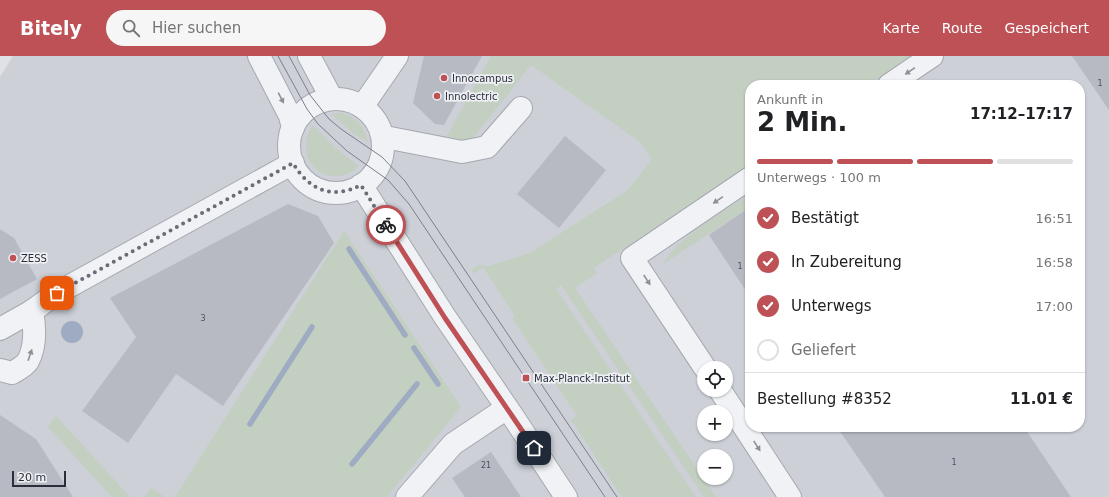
<!DOCTYPE html>
<html lang="de">
<head>
<meta charset="utf-8">
<style>
  :root { --surface:#fff; --page:#f6f6f6; --text:#202124; --muted:#757577; --line:#e0e0e0; --accent:#bd5156 }
  body { margin:0; font-family:"DejaVu Sans",sans-serif; background:var(--page); color:var(--text); height:100vh; display:flex; flex-direction:column; font-size:15px; white-space:nowrap }
  * { box-sizing:border-box; margin:0 }
  p { font-size:13px; color:var(--muted) }
  .icon { flex:none; width:22px; height:22px; fill:none; stroke:currentColor; stroke-width:2; stroke-linecap:round; stroke-linejoin:round }
  .map { position:relative; flex:1; overflow:hidden }
  .side { position:absolute; left:745px; top:24px; width:340px; height:352px; display:flex; flex-direction:column; background:var(--surface); border-radius:16px; box-shadow:0 1px 3px #0004 }
  .side>* { flex:none }
  .tools { position:absolute; left:697px; top:305px; display:grid; gap:8px }
  .tools a { display:grid; place-items:center; width:36px; height:36px; border-radius:50%; background:var(--surface); box-shadow:0 1px 3px #0004; font-size:20px }
  .scale { position:absolute; left:12px; bottom:10px; width:54px; box-sizing:border-box; padding-left:4px; border:2px solid #2a2e3b; border-top:0; font-size:11px; line-height:14px; white-space:nowrap; color:#2a2e3b; -webkit-text-stroke:3px #eef0f4; paint-order:stroke }
  .pin { position:absolute; display:grid; place-items:center; width:34px; height:34px; color:#fff; margin:-17px; border-radius:8px; box-shadow:0 2px 6px #0006 }
  .courier { position:absolute; display:grid; place-items:center; width:40px; height:40px; margin:-20px; border:3px solid #bd5156; border-radius:50%; background:#fff; color:#222; box-shadow:0 1px 5px #0007 }
  .summary em { font-style:normal; font-weight:600 }
  .summary div { display:flex; flex-direction:column-reverse }
  .summary { display:flex; align-items:center; justify-content:space-between; height:68px; padding:0 12px }
  h1 { font-size:26px; font-weight:600; line-height:30px }
  .bar { display:grid; grid-template-columns:repeat(4,1fr); gap:6px 4px; align-content:center; height:48px; padding:0 12px }
  .bar i { height:5px; border-radius:3px; background:var(--line) }
  .bar .active { background:var(--accent) }
  .bar p { grid-column:span 4 }
  .line { display:flex; align-items:center; gap:10px; padding:0 12px; border-top:1px solid var(--line) }
  .line div { flex:1 }
  ol { padding:0 12px; list-style:none }
  li { display:flex; align-items:center; gap:12px; height:44px }
  li p { margin-inline-start:auto }
  li .icon { padding:4px; border-radius:50%; background:var(--accent); color:#fff; stroke-width:4 }
  li:last-child { color:var(--muted) }
  li i { width:22px; height:22px; border:2px solid var(--line); border-radius:50% }
  header { display:flex; align-items:center; gap:24px; box-sizing:border-box; height:56px; padding:0 20px; background:var(--accent); color:#fff }
  header strong { font-size:19px }
  nav { display:flex; gap:22px; margin-inline-start:auto; font-size:14px }
  .search { width:280px; height:36px; background:var(--page); display:flex; align-items:center; gap:10px; box-sizing:border-box; padding:0 14px; border-radius:22px; color:var(--muted); font-size:15px }
  .map>svg:first-child { display:block }
</style>
</head>
<body>
<header>
<strong>Bitely</strong>
<div class="search"><svg class="icon" aria-label="search" viewBox="0 0 24 24"><circle cx="10" cy="10" r="6"/><path d="M15 15l6 6"/></svg>Hier suchen</div>
<nav><a>Karte</a><a>Route</a><a>Gespeichert</a></nav>
</header>
<div class="map">
<svg width="1109" height="441" viewBox="0 0 1109 441">
  <rect width="100%" height="100%" fill="#dfe1e6"/>
  <path fill="#cdd0d7" fill-rule="evenodd" d="M13,0h1096v441h-1109v-420zM750,29h330v342h-330zM704,312h22v22h-22zM704,356h22v22h-22zM704,400h22v22h-22z"/>
  <g fill="#c3cfc1">
    <path d="M491,0h420l-43,29h-118v79l-156,104 3,5 -22,15 141,209h-12l-143,-212 -5,4 140,208h-74l-51,-77 6,-4 -65,-98 3,-2 -32,-49 -10,7 -1,-5 7,-4 10,1 41,-13 98,-63 24,-31 -12,-17 -109,-77 -62,78 -22,-7z"/>
    <path d="M343,57c14,6 22,14 25,29l-14,-8 -23,-20z"/>
    <path d="M313,69l22,23 24,18c-30,28 -69,-6 -46,-41z"/>
    <path d="M750,138v13l-87,57c17,-30 59,-51 87,-70z"/>
    <path d="M344,175l117,176 -74,90h-212z"/>
    <path d="M56,360l74,81h-18l-64,-70z"/>
    <path d="M151,432l14,9h-20z"/>
  </g>
  <circle fill="#9eabc2" cx="72" cy="276" r="11"/>
  <g fill="none" stroke-linecap="round" stroke-linejoin="round">
    <g stroke="#9eabc2" stroke-width="5.5">
      <path d="M349,193l56,86"/>
      <path d="M414,292l24,36"/>
      <path d="M250,368l62,-97"/>
      <path d="M352,408l65,-80"/>
    </g>
  </g>
  <g fill="#b7bac2">
    <path d="M424,0h58l-38,69 -9,-1 -22,-21z"/>
    <path d="M1072,0h37v54z"/>
    <path d="M565,80l41,34 -47,58 -42,-34z"/>
    <path d="M288,148l30,12 16,27 -111,163 -47,-32 -48,69 -46,-32 54,-74 -26,-39z"/>
    <path d="M750,151v90l-41,-62z"/>
    <path d="M0,173l14,9 23,41 -37,20z"/>
    <path d="M0,359l36,24 37,58h-73z"/>
    <path d="M837,371h187l47,70h-186z"/>
    <path d="M491,396l30,45h-56l-13,-19z"/>
  </g>
  <g fill="none" stroke-linecap="round" stroke-linejoin="round">
    <defs>
      <g id="minor">
        <path d="M259,0l31,60 3,12"/>
        <path d="M309,0l23,43"/>
        <path d="M889,29l43,-29"/>
        <circle cx="336" cy="90" r="47"/>
        <path d="M362,51l35,-51"/>
        <path d="M383,84l7,-2 72,14 25,-5 34,-39"/>
        <path d="M361,129l84,132 67,98 54,82"/>
        <path d="M0,273l32,-18 25,-18 236,-130"/>
        <path d="M705,312l-73,-110 118,-80"/>
        <path d="M0,314l12,3c5,-3 13,-7 16,-12 8,-15 7,-34 4,-50"/>
        <path d="M720,334l70,107"/>
        <path d="M407,441l46,-53 54,-36"/>
      </g>
    </defs>
    <use href="#minor" stroke="#a5a8af" stroke-width="24"/>
    <use href="#minor" stroke="#f1f2f5" stroke-width="22"/>
    <g stroke="#7a7f8e" stroke-width="1">
      <path d="M278,0l29,53 11,15 29,27 41,29 21,24 196,293"/>
      <path d="M289,0l21,39 19,24 12,10 41,28 23,24 212,316"/>
    </g>
  </g>
  <defs><path id="oneway-solid" d="M-6-.8H1V-3.2L6.5 0L1 3.2V.8H-6Z"/></defs>
  <g fill="#8e9098">
    <use href="#oneway-solid" transform="translate(910 15) rotate(146)"/>
    <use href="#oneway-solid" transform="translate(281 42) rotate(63)"/>
    <use href="#oneway-solid" transform="translate(718 144) rotate(146)"/>
    <use href="#oneway-solid" transform="translate(647 224) rotate(57)"/>
    <use href="#oneway-solid" transform="translate(30 299) rotate(-71)"/>
    <use href="#oneway-solid" transform="translate(757 390) rotate(57)"/>
  </g>
  <g fill="none" stroke-linecap="round" stroke-linejoin="round">
    <path stroke="#696d77" stroke-width="4" stroke-dasharray="0 7.2" d="M57,237l236,-130c16,27 39,37 68,22l25,40"/>
    <path stroke="#bd5156" stroke-width="5" d="M386,169l59,93 89,130"/>
  </g>
  <g fill="#bd5156" stroke="#eef0f4" stroke-width="1.5">
    <circle cx="444" cy="22" r="4"/>
    <circle cx="437" cy="40" r="4"/>
    <circle cx="13" cy="202" r="4"/>
    <rect x="522" y="318" width="8" height="8" rx="2"/>
  </g>
  <g text-anchor="middle" stroke-width="3.5" stroke-linejoin="round" paint-order="stroke">
    <g font-size="8" fill="#4d515d">
      <text x="1100" y="30">1</text>
      <text x="740" y="213">1</text>
      <text x="203" y="265">3</text>
      <text x="954" y="409">1</text>
      <text x="486" y="412">21</text>
    </g>
    <g font-size="10" fill="#2a2e3b" stroke="#eef0f4" text-anchor="start">
      <text x="452" y="26">Innocampus</text>
      <text x="445" y="44">Innolectric</text>
      <text x="21" y="206">ZESS</text>
      <text x="534" y="326">Max-Planck-Institut</text>
    </g>
  </g>
</svg>
<div class="tools">
<a><svg class="icon" aria-label="locate" viewBox="0 0 24 24"><circle cx="12" cy="12" r="6"/><path d="M12 2v4M12 18v4M2 12h4M18 12h4"/></svg></a>
<a>+</a>
<a>−</a>
</div>
<div class="scale">20 m</div>
<div class="pin" style="left:57px;top:237px;background:#ea580c"><svg class="icon" aria-label="bag" viewBox="0 0 24 24"><path d="M5 8h14l-1 12H6zM9 8a3 3 0 0 1 6 0"/></svg></div>
<div class="pin" style="left:534px;top:392px;background:#1f2937"><svg class="icon" aria-label="home" viewBox="0 0 24 24"><path d="M3 11l9-7 9 7M6 9v11h12V9"/></svg></div>
<div class="courier" style="left:386px;top:169px"><svg class="icon" aria-label="bike" viewBox="0 0 24 24"><circle cx="6" cy="16" r="4"/><circle cx="18" cy="16" r="4"/><path d="M6 16l4-8h5l3 8M10 8l3 8H6M13 5h3"/></svg></div>
<section class="side">
<div class="summary"><div><h1>2 Min.</h1><p>Ankunft in</p></div><em>17:12–17:17</em></div>
<div class="bar"><i class="active"></i><i class="active"></i><i class="active"></i><i></i><p>Unterwegs · 100 m</p></div>
<ol>
<li><svg class="icon" aria-label="check" viewBox="0 0 24 24"><path d="M5 12l5 5 9-10"/></svg>Bestätigt<p>16:51</p></li>
<li><svg class="icon" aria-label="check" viewBox="0 0 24 24"><path d="M5 12l5 5 9-10"/></svg>In Zubereitung<p>16:58</p></li>
<li><svg class="icon" aria-label="check" viewBox="0 0 24 24"><path d="M5 12l5 5 9-10"/></svg>Unterwegs<p>17:00</p></li>
<li><i></i>Geliefert</li>
</ol>
<div class="line" style="height:52px"><div>Bestellung #8352</div><b>11.01 €</b></div>
</section>
</div>
</body>
</html>
